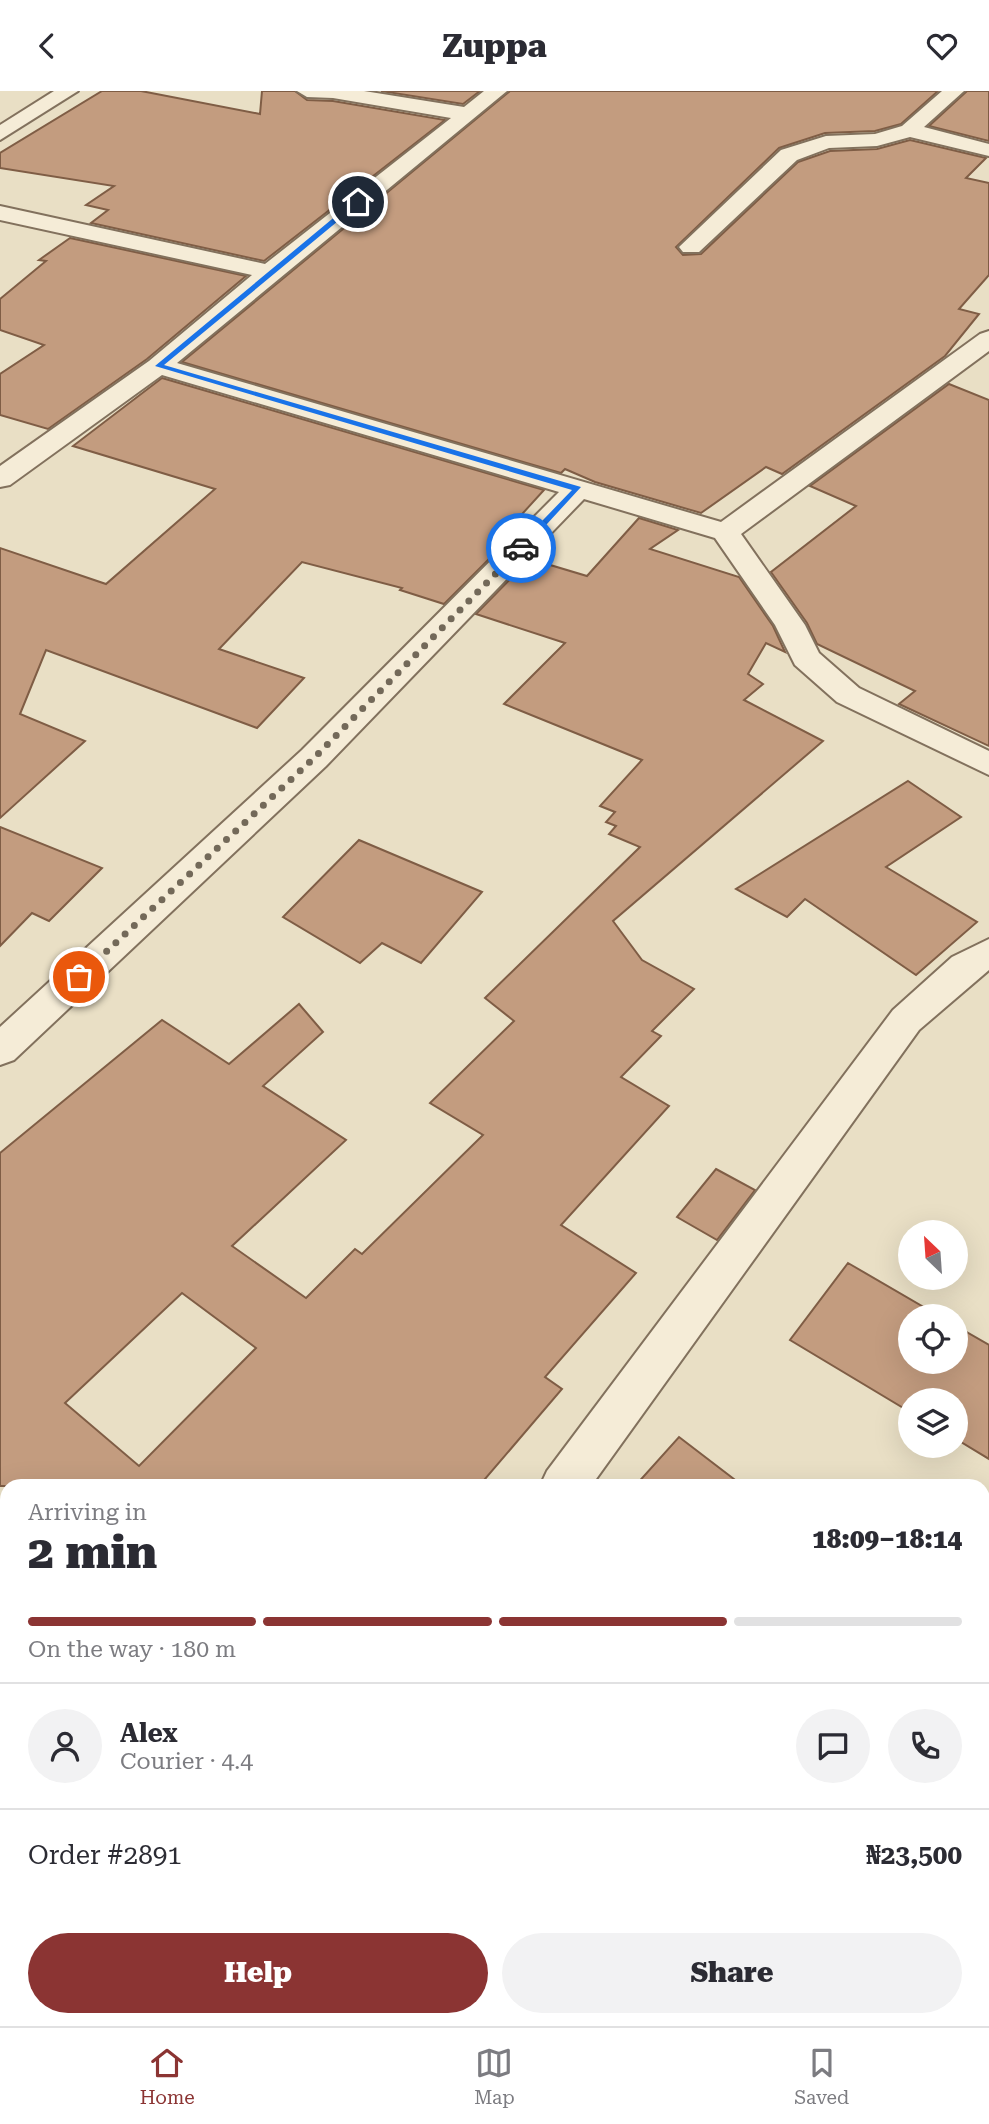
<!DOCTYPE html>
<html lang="en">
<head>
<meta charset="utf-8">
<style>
  :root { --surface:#fff; --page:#f2f2f3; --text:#2b2b33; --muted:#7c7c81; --line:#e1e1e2; --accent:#8b3433 }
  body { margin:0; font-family:"Roboto Serif",serif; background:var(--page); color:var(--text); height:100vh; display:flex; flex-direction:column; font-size:26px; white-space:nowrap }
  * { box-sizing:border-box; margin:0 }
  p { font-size:23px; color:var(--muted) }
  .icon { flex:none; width:38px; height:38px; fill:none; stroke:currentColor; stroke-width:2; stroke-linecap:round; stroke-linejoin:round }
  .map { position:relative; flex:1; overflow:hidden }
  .drawer { position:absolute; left:0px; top:1388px; width:990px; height:548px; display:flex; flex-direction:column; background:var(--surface); border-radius:21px 21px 0 0; box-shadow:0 7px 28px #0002 }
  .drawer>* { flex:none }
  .needle { width:46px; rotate:335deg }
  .tools { position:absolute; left:898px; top:1129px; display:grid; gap:14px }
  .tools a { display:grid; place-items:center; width:70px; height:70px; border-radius:50%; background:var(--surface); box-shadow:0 7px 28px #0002; font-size:35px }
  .pin { position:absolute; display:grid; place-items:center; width:60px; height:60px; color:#fff; margin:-30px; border:4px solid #fff; border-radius:50%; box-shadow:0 2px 7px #0007 }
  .courier { position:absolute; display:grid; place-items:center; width:70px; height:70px; margin:-35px; border:5px solid #1a73e8; border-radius:50%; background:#fff; color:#222; box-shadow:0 2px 9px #0007 }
  .overview em { font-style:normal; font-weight:800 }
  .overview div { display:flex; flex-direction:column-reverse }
  .overview { display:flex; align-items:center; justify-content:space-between; height:119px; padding:0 28px }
  h1 { font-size:46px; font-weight:800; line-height:52px }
  .bar { display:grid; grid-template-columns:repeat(4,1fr); gap:10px 7px; align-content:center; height:84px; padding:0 28px }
  .bar i { height:9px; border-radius:5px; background:var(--line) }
  .bar .active { background:var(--accent) }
  .bar p { grid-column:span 4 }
  .line { display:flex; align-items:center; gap:18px; padding:0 28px; border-top:2px solid var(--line) }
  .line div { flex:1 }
  .round { display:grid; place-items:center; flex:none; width:74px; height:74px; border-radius:37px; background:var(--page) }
  .cta { display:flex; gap:14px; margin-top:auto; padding:14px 28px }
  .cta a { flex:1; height:80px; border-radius:42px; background:var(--accent); color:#fff; font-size:28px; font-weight:800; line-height:80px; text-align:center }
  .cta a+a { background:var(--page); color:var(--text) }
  header { display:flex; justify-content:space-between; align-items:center; height:91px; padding:0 28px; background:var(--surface); font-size:32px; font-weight:800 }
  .tab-bar { display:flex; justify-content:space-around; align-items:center; height:98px; border-top:2px solid var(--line); background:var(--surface); font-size:19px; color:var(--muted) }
  .tab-bar a { display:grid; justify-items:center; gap:4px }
  .tab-bar .active { color:var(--accent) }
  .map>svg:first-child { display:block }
</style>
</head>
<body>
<header><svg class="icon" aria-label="back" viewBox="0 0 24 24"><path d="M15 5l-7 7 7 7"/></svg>Zuppa<svg class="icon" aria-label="heart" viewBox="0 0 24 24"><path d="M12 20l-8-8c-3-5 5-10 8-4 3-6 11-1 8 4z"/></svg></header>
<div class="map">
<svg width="989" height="1935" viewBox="0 0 989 1935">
  <rect width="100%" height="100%" fill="#e9dfc5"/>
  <g fill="#c39c7f" stroke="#7f5d45" stroke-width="2" fill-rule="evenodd">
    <path d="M102,0h39l119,23 2,-23h33l12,9 26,1 112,19 -181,141 -173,-38 17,-13 -22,-5 28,-19 -114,-18v-15z"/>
    <path d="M381,0h99l-17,13z"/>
    <path d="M510,0h428l-37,33 -26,7 -50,2 -46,15 -103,99 7,8 18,-1 97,-92 32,-11 47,-2 33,-9 76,18 -20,20 23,5v92l-30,34 20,5 -34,42 -163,118 -16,-7 -65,46 -106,-31 -30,-13 -4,4 -379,-111z"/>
    <path d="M967,0h22v50l-60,-15z"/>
    <path d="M70,147l176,38 -99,83 -99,70 -48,-14v-41l44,-29 -44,-15v-31l46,-38 -7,-1z"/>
    <path d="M162,287l382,112 -52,57 7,2 -55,55 -44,-14 2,-2 -100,-26 -83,87 85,29 -47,50 -211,-78 -26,64 65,27 -85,77v-270l106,36 109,-95 -142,-43z"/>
    <path d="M949,293l40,16v346l-90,-42 16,-13 -98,-47 -10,-21 -36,-51 85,-66 -46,-20z"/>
    <path d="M639,427l39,12 -28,19 89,28 34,49 12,26 -19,-9 -18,31 15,10 -19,16 79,41 -210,180 29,39 52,29 -42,42 9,5 -40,41 48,29 -108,119 75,48 -91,104 17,12 -83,97h-479v-333l162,-133 67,44 70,-60 24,28 -60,54 83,54 -114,106 74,52 49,-49 7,5 121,-119 -53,-32 84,-82 -29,-23 155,-151 -31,-13 7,-8 -10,-4 9,-10 -15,-6 42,-46 -138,-56 61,-61 -89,-29 54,-55 57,17zM182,1202l74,55 -117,118 -74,-63z"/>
    <path d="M908,690l53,36 -75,50 91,55 -61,53 -111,-76 -18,18 -51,-28z"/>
    <path d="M0,736l102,41 -53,53 -17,-8 -32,33z"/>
    <path d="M359,749l123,52 -61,71 -39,-20 -22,20 -77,-46z"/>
    <path d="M716,1078l39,21 -38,50 -40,-23z"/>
    <path d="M848,1172l91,53h-29v45h46v-35l33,19v114l-33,-20v-39h-46v12l-120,-72z"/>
    <path d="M679,1346l64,49h-108z"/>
  </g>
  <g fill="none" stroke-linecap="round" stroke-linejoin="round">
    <defs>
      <g id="minor">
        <path d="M54,0h24l-78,49v-15z"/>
        <path d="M297,0h67l100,16 20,-16h23l-330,272 544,159 259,-188 9,-3v20l-248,183 64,91 14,28 40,35 130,63v24l-152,-73 -42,-37 -20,-40 -60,-87 -131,-39 -258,267 -312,294 -14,5v-38l302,-277 257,-258 -397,-117 -152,110 -10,2v-21l149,-105 103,-86 -252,-55v-14l265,58 186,-146 -118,-20 -26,-1z"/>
        <path d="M942,0h22l-40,36 65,17v12l-79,-19 -33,9 -48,2 -32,12 -98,92h-16l-4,-5 102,-97 45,-14 49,-2 27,-8z"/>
        <path d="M989,848v31l-70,60 -328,456h-51l7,-15 346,-461 59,-53z"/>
        <path d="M0,1685l7,3v53l-7,-3z"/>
        <path d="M313,1928h63l2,7h-62z"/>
      </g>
    </defs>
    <use href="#minor" stroke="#82715d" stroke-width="4"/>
    <use href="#minor" fill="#f5ecd7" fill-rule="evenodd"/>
  </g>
  <path fill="#1a73e8" d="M355,109l6,2 -197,163 417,122 -57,62 -8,-1 56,-58 -417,-124z"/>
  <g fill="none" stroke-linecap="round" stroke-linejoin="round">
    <path stroke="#736959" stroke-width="7" stroke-dasharray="0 12.6" d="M79,886l235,-219 207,-210"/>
  </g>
</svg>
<div class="tools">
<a><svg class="needle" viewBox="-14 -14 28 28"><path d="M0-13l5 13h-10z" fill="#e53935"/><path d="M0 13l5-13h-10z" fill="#7c7c81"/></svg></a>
<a><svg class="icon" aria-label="locate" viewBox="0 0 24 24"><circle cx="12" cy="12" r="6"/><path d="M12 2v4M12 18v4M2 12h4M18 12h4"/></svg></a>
<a><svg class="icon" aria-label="layers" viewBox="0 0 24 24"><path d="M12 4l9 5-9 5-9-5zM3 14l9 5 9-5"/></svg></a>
</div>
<div class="pin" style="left:79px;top:886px;background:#ea580c"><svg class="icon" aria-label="bag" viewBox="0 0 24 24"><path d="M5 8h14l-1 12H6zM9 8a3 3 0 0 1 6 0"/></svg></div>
<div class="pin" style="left:358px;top:111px;background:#1f2937"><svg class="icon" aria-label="home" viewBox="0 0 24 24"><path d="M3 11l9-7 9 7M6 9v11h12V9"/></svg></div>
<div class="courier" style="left:521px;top:457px"><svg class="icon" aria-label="car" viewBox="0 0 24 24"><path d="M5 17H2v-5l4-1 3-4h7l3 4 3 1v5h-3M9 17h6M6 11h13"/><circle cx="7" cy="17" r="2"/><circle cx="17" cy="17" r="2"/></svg></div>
<section class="drawer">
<div class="overview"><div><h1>2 min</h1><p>Arriving in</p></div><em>18:09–18:14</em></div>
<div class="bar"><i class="active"></i><i class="active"></i><i class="active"></i><i></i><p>On the way · 180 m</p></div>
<div class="line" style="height:126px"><a class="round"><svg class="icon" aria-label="person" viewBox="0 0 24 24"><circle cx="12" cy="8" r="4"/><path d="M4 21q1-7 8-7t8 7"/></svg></a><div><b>Alex</b><p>Courier · 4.4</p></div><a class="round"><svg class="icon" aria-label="chat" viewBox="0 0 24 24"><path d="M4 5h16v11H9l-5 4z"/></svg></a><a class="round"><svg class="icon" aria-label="phone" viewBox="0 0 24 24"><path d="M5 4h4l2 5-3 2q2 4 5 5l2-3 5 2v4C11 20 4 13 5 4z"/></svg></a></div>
<div class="line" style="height:91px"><div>Order #2891</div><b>₦23,500</b></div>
<div class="cta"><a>Help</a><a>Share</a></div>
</section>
</div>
<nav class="tab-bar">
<a class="active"><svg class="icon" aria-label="home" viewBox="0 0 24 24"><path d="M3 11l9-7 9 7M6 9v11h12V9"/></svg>Home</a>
<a><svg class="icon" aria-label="map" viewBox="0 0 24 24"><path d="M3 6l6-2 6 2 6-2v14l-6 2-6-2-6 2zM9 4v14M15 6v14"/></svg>Map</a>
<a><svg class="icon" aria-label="saved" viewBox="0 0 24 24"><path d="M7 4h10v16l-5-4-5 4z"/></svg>Saved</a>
</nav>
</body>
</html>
